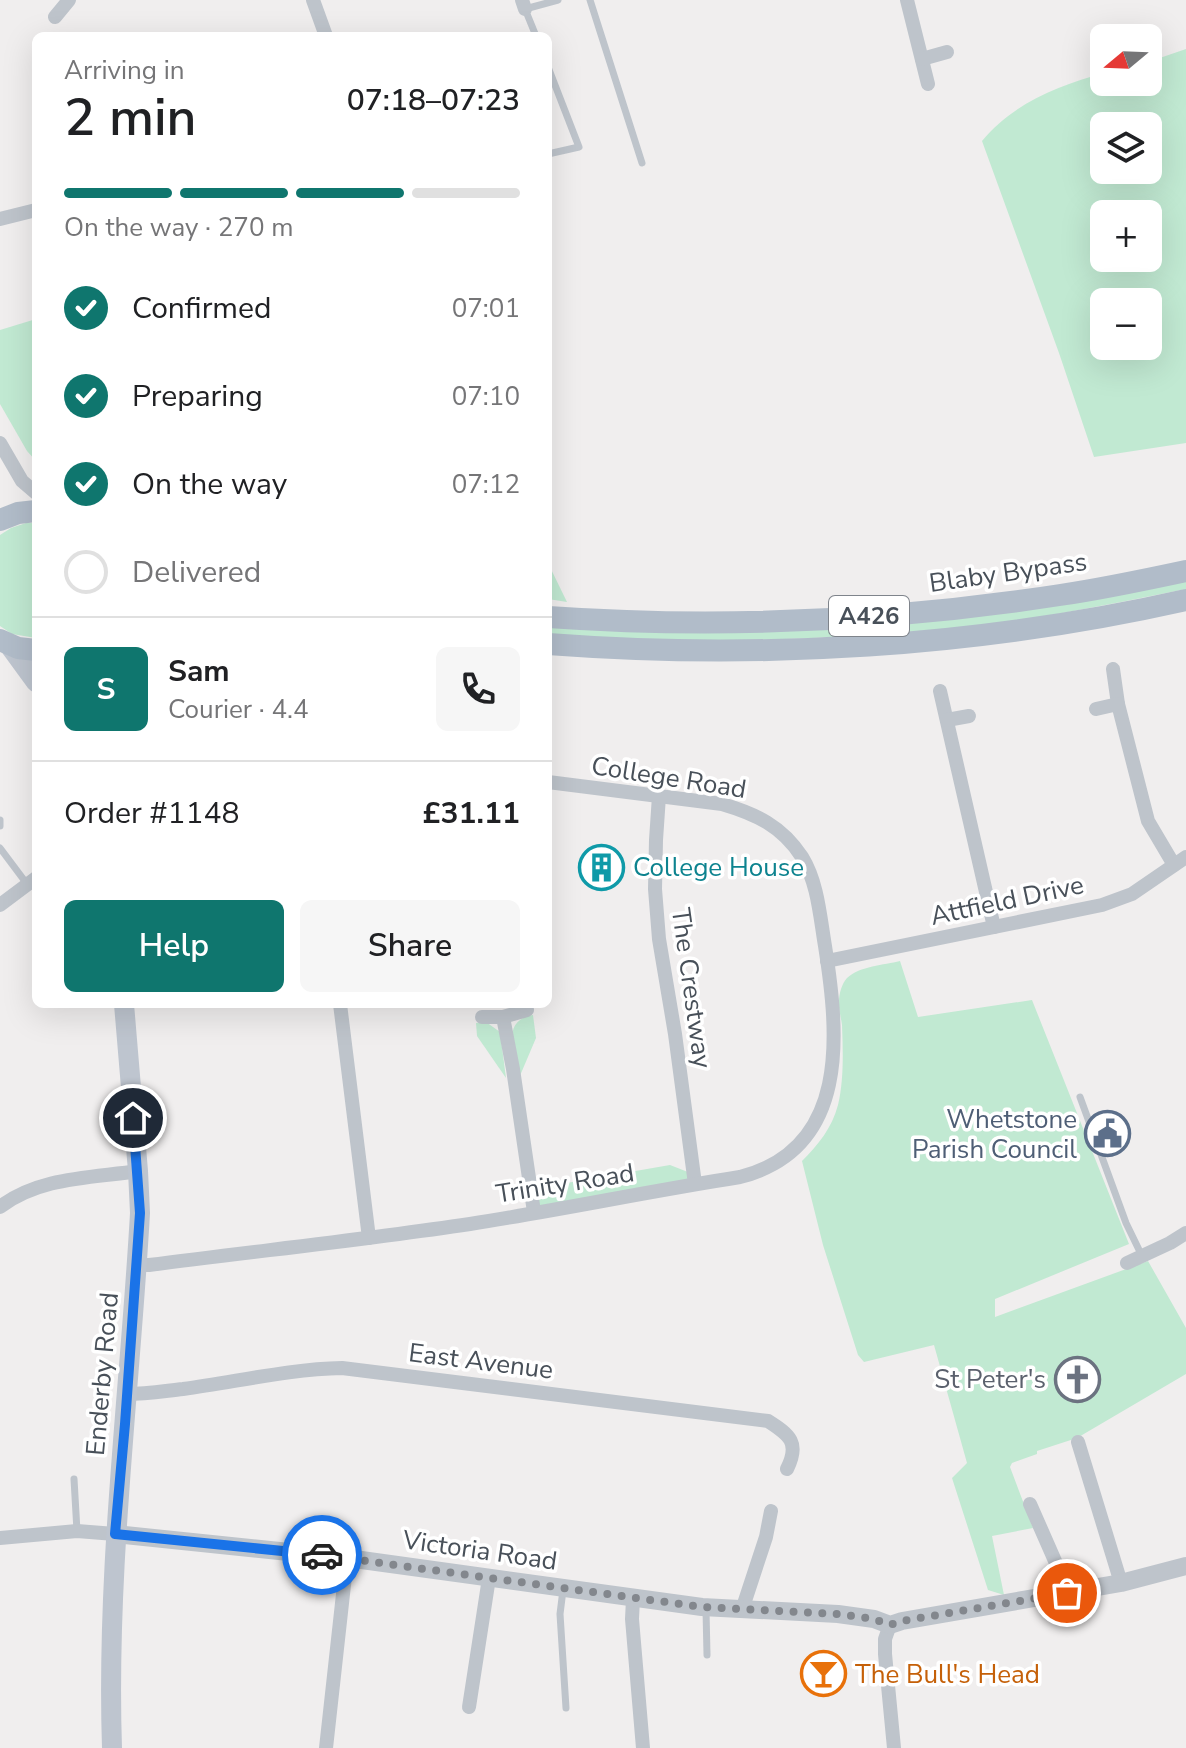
<!DOCTYPE html>
<html lang="en">
<head>
<meta charset="utf-8">
<style>
  :root { --surface:#fff; --page:#f6f6f6; --text:#202124; --muted:#757577; --line:#e0e0e0; --accent:#0f766e }
  body { margin:0; font-family:"Nunito Sans",sans-serif; background:var(--page); color:var(--text); height:100vh; display:flex; flex-direction:column; font-size:30px; white-space:nowrap }
  * { box-sizing:border-box; margin:0 }
  p { font-size:26px; color:var(--muted) }
  .icon { flex:none; width:44px; height:44px; fill:none; stroke:currentColor; stroke-width:2; stroke-linecap:round; stroke-linejoin:round }
  .map { position:relative; flex:1; overflow:hidden }
  .details { position:absolute; left:32px; top:32px; width:520px; height:976px; display:flex; flex-direction:column; background:var(--surface); border-radius:12px; box-shadow:0 8px 32px #0002 }
  .details>* { flex:none }
  .needle { width:52px; rotate:251deg }
  .controls { position:absolute; left:1090px; top:24px; display:grid; gap:16px }
  .controls a { display:grid; place-items:center; width:72px; height:72px; border-radius:12px; background:var(--surface); box-shadow:0 8px 32px #0002; font-size:40px }
  .pin { position:absolute; display:grid; place-items:center; width:68px; height:68px; color:#fff; margin:-34px; border:4px solid #fff; border-radius:50%; box-shadow:0 2px 8px #0007 }
  .courier { position:absolute; display:grid; place-items:center; width:80px; height:80px; margin:-40px; border:6px solid #1a73e8; border-radius:50%; background:#fff; color:#222; box-shadow:0 2px 10px #0007 }
  .overview em { font-style:normal; font-weight:600 }
  .overview div { display:flex; flex-direction:column-reverse }
  .overview { display:flex; align-items:center; justify-content:space-between; height:136px; padding:0 32px }
  h1 { font-size:52px; font-weight:600; line-height:60px }
  .bar { display:grid; grid-template-columns:repeat(4,1fr); gap:12px 8px; align-content:center; height:96px; padding:0 32px }
  .bar i { height:10px; border-radius:6px; background:var(--line) }
  .bar .active { background:var(--accent) }
  .bar p { grid-column:span 4 }
  .line { display:flex; align-items:center; gap:20px; padding:0 32px; border-top:2px solid var(--line) }
  .line div { flex:1 }
  .round { display:grid; place-items:center; flex:none; width:84px; height:84px; border-radius:12px; background:var(--page) }
  ol { padding:0 32px; list-style:none }
  li { display:flex; align-items:center; gap:24px; height:88px }
  li p { margin-inline-start:auto }
  li .icon { padding:8px; border-radius:50%; background:var(--accent); color:#fff; stroke-width:4 }
  li:last-child { color:var(--muted) }
  li i { width:44px; height:44px; border:4px solid var(--line); border-radius:50% }
  .action { display:flex; gap:16px; margin-top:auto; padding:16px 32px }
  .action a { flex:1; height:92px; border-radius:12px; background:var(--accent); color:#fff; font-size:32px; font-weight:600; line-height:92px; text-align:center }
  .action a+a { background:var(--page); color:var(--text) }
  .map>svg:first-child { display:block }
</style>
</head>
<body>
<div class="map">
<svg width="1186" height="1748" viewBox="0 0 1186 1748">
  <rect width="100%" height="100%" fill="#f0eeee"/>
  <g fill="#c1e9d2" fill-rule="evenodd">
    <path d="M1186,49v394l-92,14 -35,-104 -77,-212c30,-37 77,-56 122,-68v9h44v-20zM1104,126h44v44h-44zM1104,214h44v44h-44zM1104,302h44v44h-44z"/>
    <path d="M36,319v142l-9,-10 -27,-47v-74z"/>
    <path d="M26,523h10v115l-24,-4 -12,-8v-91l11,-7z"/>
    <path d="M548,563l19,39 -19,-3z"/>
    <path d="M1186,580v9c-80,16 -160,33 -241,40 -67,6 -134,10 -201,11 -66,1 -131,-2 -196,-5v-10l130,7z"/>
    <path d="M900,961l18,56 114,-17 97,244 -134,55v18l153,-56 38,67v46l-109,64 -40,13v3l-25,9 -2,4 23,61 -41,8 12,59 -16,-5 -36,-112 15,-15 -33,-118 -70,17 -6,-7 -35,-110 -21,-84c16,-16 30,-33 36,-56 6,-25 5,-54 4,-80 -1,-8 -4,-17 -3,-24 0,-7 3,-18 8,-23 13,-12 37,-13 53,-17z"/>
    <path d="M533,1015l3,23 -17,40c-5,-23 -19,-58 14,-63z"/>
    <path d="M486,1022l14,10 6,46 -29,-42 -1,-13z"/>
    <path d="M670,1165l23,9 2,10 -161,28 -2,-23z"/>
  </g>
  <g fill="none" stroke-linecap="round" stroke-linejoin="round">
    <g stroke="#bec4cb" stroke-width="7">
      <path d="M590,0l52,163"/>
      <path d="M536,36l-11,-27 33,-9"/>
      <path d="M548,67l31,80 -31,7"/>
      <path d="M0,820v6"/>
      <path d="M0,848l27,36"/>
      <path d="M1080,1097l46,126 16,33"/>
      <path d="M74,1479l3,52"/>
      <path d="M563,1590l-3,24 6,94"/>
      <path d="M706,1610l1,45"/>
    </g>
    <g stroke="#bec4cb" stroke-width="14">
      <path d="M313,0l13,36"/>
      <path d="M522,0l3,9"/>
      <path d="M907,0l21,84"/>
      <path d="M55,17l14,-17"/>
      <path d="M922,59l25,-7"/>
      <path d="M0,219l36,-9"/>
      <path d="M0,443l22,38 14,12"/>
      <path d="M1113,669l5,35 30,117 26,44"/>
      <path d="M940,691l54,236"/>
      <path d="M1096,709l22,-5"/>
      <path d="M947,720l22,-4"/>
      <path d="M659,796l-3,44 -1,49 4,50 16,95 20,150"/>
      <path d="M0,905l36,-27"/>
      <path d="M827,961l275,-56 30,-11 54,-37"/>
      <path d="M340,1004l29,234"/>
      <path d="M482,1017h21l10,52 21,143"/>
      <path d="M503,1017l24,-7"/>
      <path d="M0,1207c39,-30 91,-29 138,-36"/>
      <path d="M1127,1263l43,-20 16,-10"/>
      <path d="M137,1265h12c107,-14 214,-25 321,-41 90,-14 180,-33 270,-47 110,-28 99,-142 85,-231 -5,-29 -7,-63 -23,-89 -20,-31 -46,-43 -80,-53l-174,-22"/>
      <path d="M127,1394c19,0 37,-3 56,-5 53,-7 106,-20 159,-21l426,53c22,14 32,22 19,48"/>
      <path d="M1078,1442l43,141"/>
      <path d="M1030,1504l29,66 8,23"/>
      <path d="M0,1538l77,-7 38,3"/>
      <path d="M633,1599l-1,20 11,129"/>
      <path d="M742,1610l24,-73 5,-26"/>
      <path d="M890,1625l-5,14v15l9,94"/>
      <path d="M469,1707l20,-129"/>
      <path d="M326,1748l21,-190"/>
    </g>
    <path stroke="#bec4cb" stroke-width="18" d="M115,1534l232,24 355,49 136,7 36,5 16,6 12,-4 219,-38 65,-17"/>
    <g stroke="#bec5cf" stroke-width="20">
      <path d="M9,645l27,37"/>
      <path d="M112,1748c-6,-179 18,-357 28,-535l-2,-42 -14,-167"/>
    </g>
    <g stroke="#b1bcc9" stroke-width="22">
      <path d="M0,520l18,-7 18,-2"/>
      <path d="M548,617c171,12 343,4 512,-22 42,-6 84,-15 126,-24"/>
      <path d="M0,640l18,8 18,2"/>
      <path d="M548,644c212,16 430,3 638,-44"/>
    </g>
  </g>
  <g fill="none" stroke-linecap="round" stroke-linejoin="round">
    <path stroke="#83878d" stroke-width="8" stroke-dasharray="0 14.4" d="M322,1555l380,52 136,7 36,5 16,6 12,-4 165,-28"/>
    <path stroke="#1a73e8" stroke-width="10" d="M133,1118l7,95 -15,211 -10,110 207,21"/>
  </g>
  <defs>
    <symbol id="building-ring" viewBox="-11 -11 22 22"><circle r="9.5" fill="#fff" stroke="#0f9aa8" stroke-width="1.5"/><path d="M-4-6H4V6H1V3H-1V6H-4ZM-2.5-4.3h1.7v1.8h-1.7ZM.8-4.3h1.7v1.8H.8ZM-2.5-1h1.7V.8h-1.7ZM.8-1h1.7V.8H.8Z" fill="#0f9aa8"/></symbol>
    <symbol id="civic-ring" viewBox="-11 -11 22 22"><circle r="9.5" fill="#fff" stroke="#5c6f8a" stroke-width="1.5"/><path d="M-.6-6.5H3V-4.5H.6V-3L4-1V1h2V6H-6V1h2V-1L-.6-3ZM-1.2 2.5V6h2.4V2.5Z" fill="#5c6f8a"/></symbol>
    <symbol id="church-ring" viewBox="-11 -11 22 22"><circle r="9.5" fill="#fff" stroke="#6b7280" stroke-width="1.5"/><path d="M-1.2-6h2.4v3.5h3.3v2.4h-3.3V6h-2.4V-.1h-3.3v-2.4h3.3Z" fill="#6b7280"/></symbol>
    <symbol id="bar-ring" viewBox="-11 -11 22 22"><circle r="9.5" fill="#fff" stroke="#e8710a" stroke-width="1.5"/><path d="M-6-5H6L.8 .8V4.5H3.5V6h-7V4.5H-.8V.8Z" fill="#e8710a"/></symbol>
  </defs>
  <g fill-rule="evenodd">
    <use href="#building-ring" x="576" y="842" width="51" height="51"/>
    <use href="#civic-ring" x="1082" y="1108" width="51" height="51"/>
    <use href="#church-ring" x="1052" y="1354" width="51" height="51"/>
    <use href="#bar-ring" x="798" y="1648" width="51" height="51"/>
  </g>
  <g text-anchor="middle" stroke-width="7" stroke-linejoin="round" paint-order="stroke">
    <rect fill="#fff" stroke="#7f848b" stroke-width="2" x="829" y="596" width="80" height="40" rx="6"/>
    <g font-size="24" font-weight="bold" fill="#485059">
      <text x="869" y="624">A426</text>
    </g>
    <g font-size="26" fill="#485059" stroke="#fff">
      <text transform="translate(1008 572) rotate(-8)" y="9">Blaby Bypass</text>
      <text transform="translate(669 777) rotate(9)" y="9">College Road</text>
      <text transform="translate(1007 900) rotate(-12)" y="9">Attfield Drive</text>
      <text transform="translate(692 988) rotate(82)" y="9">The Crestway</text>
      <text transform="translate(565 1183) rotate(-9)" y="9">Trinity Road</text>
      <text transform="translate(481 1361) rotate(7)" y="9">East Avenue</text>
      <text transform="translate(102 1374) rotate(-85)" y="9">Enderby Road</text>
      <text transform="translate(480 1550) rotate(8)" y="9">Victoria Road</text>
    </g>
    <g font-size="26" fill="#0d838f" stroke="#fff" text-anchor="start">
      <text x="633" y="876">College House</text>
    </g>
    <g font-size="26" fill="#4e5e75" stroke="#fff" text-anchor="end">
      <text x="1077" y="1128">Whetstone<tspan x="1077" dy="30">Parish Council</tspan></text>
    </g>
    <g font-size="26" fill="#5b616d" stroke="#fff" text-anchor="end">
      <text x="1046" y="1388">St Peter's</text>
    </g>
    <g font-size="26" fill="#c56008" stroke="#fff" text-anchor="start">
      <text x="855" y="1683">The Bull's Head</text>
    </g>
  </g>
</svg>
<div class="controls">
<a><svg class="needle" viewBox="-14 -14 28 28"><path d="M0-13l5 13h-10z" fill="#e53935"/><path d="M0 13l5-13h-10z" fill="#757577"/></svg></a>
<a><svg class="icon" aria-label="layers" viewBox="0 0 24 24"><path d="M12 4l9 5-9 5-9-5zM3 14l9 5 9-5"/></svg></a>
<a>+</a>
<a>−</a>
</div>
<div class="pin" style="left:1067px;top:1593px;background:#ea580c"><svg class="icon" aria-label="bag" viewBox="0 0 24 24"><path d="M5 8h14l-1 12H6zM9 8a3 3 0 0 1 6 0"/></svg></div>
<div class="pin" style="left:133px;top:1118px;background:#1f2937"><svg class="icon" aria-label="home" viewBox="0 0 24 24"><path d="M3 11l9-7 9 7M6 9v11h12V9"/></svg></div>
<div class="courier" style="left:322px;top:1555px"><svg class="icon" aria-label="car" viewBox="0 0 24 24"><path d="M5 17H2v-5l4-1 3-4h7l3 4 3 1v5h-3M9 17h6M6 11h13"/><circle cx="7" cy="17" r="2"/><circle cx="17" cy="17" r="2"/></svg></div>
<section class="details">
<div class="overview"><div><h1>2 min</h1><p>Arriving in</p></div><em>07:18–07:23</em></div>
<div class="bar"><i class="active"></i><i class="active"></i><i class="active"></i><i></i><p>On the way · 270 m</p></div>
<ol>
<li><svg class="icon" aria-label="check" viewBox="0 0 24 24"><path d="M5 12l5 5 9-10"/></svg>Confirmed<p>07:01</p></li>
<li><svg class="icon" aria-label="check" viewBox="0 0 24 24"><path d="M5 12l5 5 9-10"/></svg>Preparing<p>07:10</p></li>
<li><svg class="icon" aria-label="check" viewBox="0 0 24 24"><path d="M5 12l5 5 9-10"/></svg>On the way<p>07:12</p></li>
<li><i></i>Delivered</li>
</ol>
<div class="line" style="height:144px"><b class="round" style="background:var(--accent);color:#fff">S</b><div><b>Sam</b><p>Courier · 4.4</p></div><a class="round"><svg class="icon" aria-label="phone" viewBox="0 0 24 24"><path d="M5 4h4l2 5-3 2q2 4 5 5l2-3 5 2v4C11 20 4 13 5 4z"/></svg></a></div>
<div class="line" style="height:104px"><div>Order #1148</div><b>£31.11</b></div>
<div class="action"><a>Help</a><a>Share</a></div>
</section>
</div>
</body>
</html>
